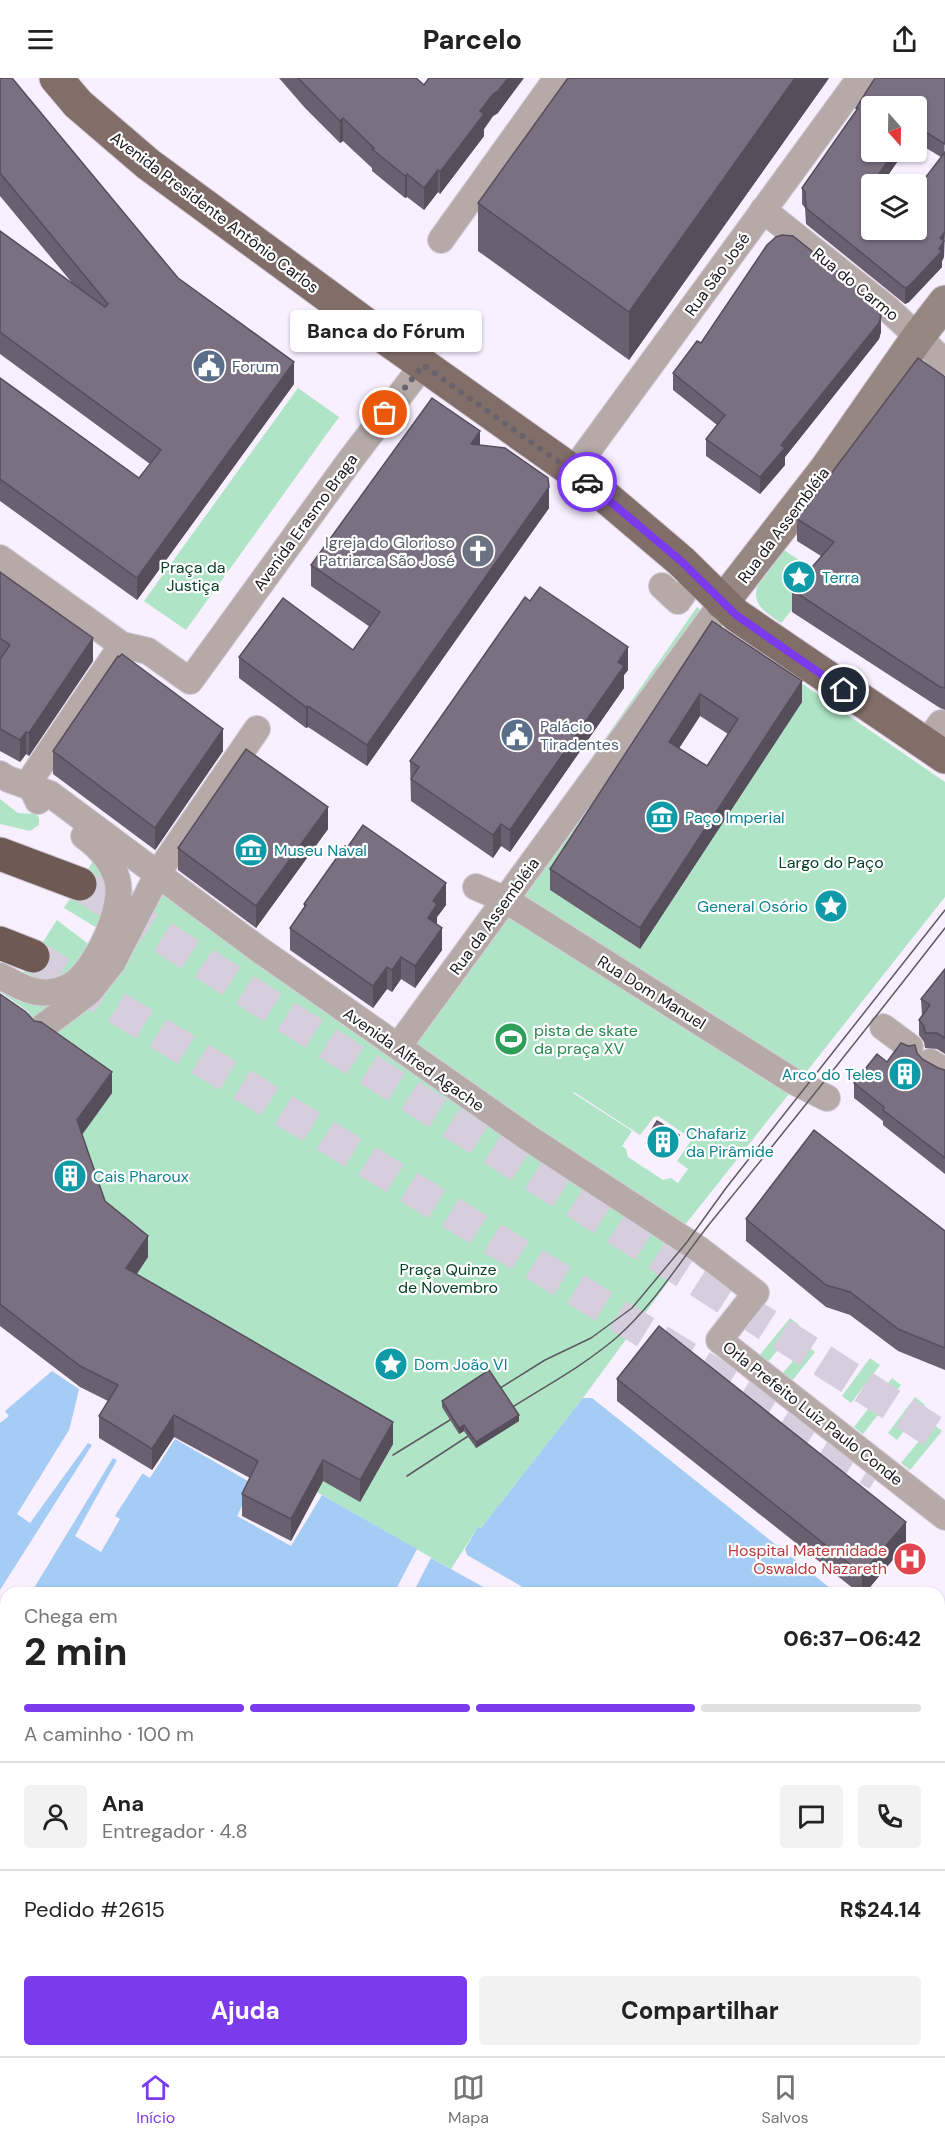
<!DOCTYPE html>
<html lang="pt">
<head>
<meta charset="utf-8">
<style>
  :root { --surface:#fff; --page:#f2f2f2; --text:#222; --muted:#767676; --line:#e0e0e0; --accent:#7c3aed }
  body { margin:0; font-family:"DM Sans",sans-serif; background:var(--page); color:var(--text); height:100vh; display:flex; flex-direction:column; font-size:22px; white-space:nowrap }
  * { box-sizing:border-box; margin:0 }
  p { font-size:20px; color:var(--muted) }
  .icon { flex:none; width:33px; height:33px; fill:none; stroke:currentColor; stroke-width:2; stroke-linecap:round; stroke-linejoin:round }
  .map { position:relative; flex:1; overflow:hidden }
  .details { position:absolute; left:0px; top:1509px; width:945px; height:470px; display:flex; flex-direction:column; background:var(--surface); border-radius:18px 18px 0 0; box-shadow:0 2px 4px #0004 }
  .details>* { flex:none }
  .needle { width:39px; rotate:160deg }
  .tools { position:absolute; left:861px; top:18px; display:grid; gap:12px }
  .tools a { display:grid; place-items:center; width:66px; height:66px; border-radius:6px; background:var(--surface); box-shadow:0 2px 4px #0004; font-size:30px }
  .pin { position:absolute; display:grid; place-items:center; width:51px; height:51px; color:#fff; margin:-26px; border:3px solid #fff; border-radius:50%; box-shadow:0 2px 6px #0007 }
  .courier { position:absolute; display:grid; place-items:center; width:60px; height:60px; margin:-30px; border:4px solid #7c3aed; border-radius:50%; background:#fff; color:#222; box-shadow:0 2px 8px #0007 }
  .bubble { position:absolute; height:42px; border-radius:6px; background:var(--surface); box-shadow:0 2px 4px #0004; font-size:20px; font-weight:800; line-height:42px; text-align:center }
  .headline em { font-style:normal; font-weight:800 }
  .headline div { display:flex; flex-direction:column-reverse }
  .headline { display:flex; align-items:center; justify-content:space-between; height:102px; padding:0 24px }
  h1 { font-size:39px; font-weight:800; line-height:45px }
  .bar { display:grid; grid-template-columns:repeat(4,1fr); gap:9px 6px; align-content:center; height:72px; padding:0 24px }
  .bar i { height:8px; border-radius:4px; background:var(--line) }
  .bar .selected { background:var(--accent) }
  .bar p { grid-column:span 4 }
  .line { display:flex; align-items:center; gap:15px; padding:0 24px; border-top:2px solid var(--line) }
  .line div { flex:1 }
  .round { display:grid; place-items:center; flex:none; width:63px; height:63px; border-radius:6px; background:var(--page) }
  .primary-button { display:flex; gap:12px; margin-top:auto; padding:12px 24px }
  .primary-button a { flex:1; height:69px; border-radius:6px; background:var(--accent); color:#fff; font-size:24px; font-weight:800; line-height:69px; text-align:center }
  .primary-button a+a { background:var(--page); color:var(--text) }
  header { display:flex; justify-content:space-between; align-items:center; height:78px; padding:0 24px; background:var(--surface); font-size:27px; font-weight:800 }
  .dock { display:flex; justify-content:space-around; align-items:center; height:84px; border-top:2px solid var(--line); background:var(--surface); font-size:16px; color:var(--muted) }
  .dock a { display:grid; justify-items:center; gap:3px }
  .dock .selected { color:var(--accent) }
  .map>svg:first-child { display:block }
</style>
</head>
<body>
<header><svg class="icon" aria-label="menu" viewBox="0 0 24 24"><path d="M4 6h16M4 12h16M4 18h16"/></svg>Parcelo<svg class="icon" aria-label="share" viewBox="0 0 24 24"><path d="M12 15V3M7 8l5-5 5 5M5 13v7h14v-7"/></svg></header>
<div class="map">
<svg width="945" height="1978" viewBox="0 0 945 1978">
  <rect width="100%" height="100%" fill="#f8efff"/>
  <g fill="#afe5c6" fill-rule="evenodd">
    <path d="M298,310l41,29 -153,213 -42,-29z"/>
    <path d="M784,472l37,25 -40,48c-14,-10 -29,-17 -24,-36z"/>
    <path d="M697,529l26,22 222,153v115l-268,338 10,21 -104,142 -102,130 -3,-1 -27,42 -134,-77 38,-69 -229,-134 -21,-66 -81,-205 5,-6 -29,-20v-6l60,12 96,-133 237,165 102,-134zM712,565l90,59 -162,247 -90,-59zM574,1014l66,43 14,-18 4,-1 31,21 1,5 -13,19 11,8 -10,14 -7,-5 -8,2 -35,-23 -2,-8 -4,-3 10,-15 -59,-38z"/>
    <path d="M0,721l18,14 18,1 3,4v7l-9,6 -30,-7z"/>
    <path d="M93,783l5,3 11,30 -12,34 -33,-20z"/>
    <path d="M57,842l34,26 -26,33 -13,4 -31,-7z"/>
    <path d="M790,1240l9,7 -32,38 -8,-7z"/>
    <path d="M806,1267l9,7 -23,29 -9,-8z"/>
    <path d="M870,1280l10,7 -29,38 -9,-7z"/>
    <path d="M892,1300l9,7 -38,49 -9,-7z"/>
    <path d="M915,1319l10,8 -28,35 -9,-7z"/>
    <path d="M933,1346l9,7 -32,39 -9,-7z"/>
  </g>
  <g fill="#a4ccf4">
    <path d="M0,1252l52,41 27,18 -9,41 80,48 25,-39 78,45 -16,32 54,30 31,-51 95,54 -23,44h-388v457h933v-190l6,4v192h-945z"/>
    <path d="M583,1320h9l238,190 -4,5h-293l-66,-38 -2,-6 13,-22 3,1z"/>
    <path d="M431,1480l63,35h-81z"/>
  </g>
  <g fill="#f8efff">
    <path d="M0,1249l22,16 11,11 31,22 -12,-5 -47,40 4,5 -9,7z"/>
    <path d="M80,1309l2,3 -9,38 42,27 29,16 -29,45 5,3 -19,33 -26,-16 42,-76 -4,-2 -82,135h-25v41l-6,9v-53l92,-145 -4,-2 -58,80 -13,-9 52,-84z"/>
  </g>
  <g fill="none" stroke-linecap="round" stroke-linejoin="round">
    <g stroke="#d7cedd" stroke-width="33" stroke-dasharray="33 16" stroke-linecap="butt">
      <path d="M80,806l865,555"/>
      <path d="M33,878l845,519"/>
    </g>
    <defs>
      <g id="street">
        <path d="M763,132l125,99 57,53"/>
        <path d="M441,162l116,-162"/>
        <path d="M573,393l287,-393"/>
        <path d="M0,480l122,87 26,6 42,30 161,-222 72,-94"/>
        <path d="M662,508l16,15 5,-7"/>
        <path d="M925,667l16,-22 4,3"/>
        <path d="M0,696l8,5 42,15 207,154 270,189 173,113 56,43 -37,47 226,177"/>
        <path d="M38,723l-7,-15 2,-10 89,-131"/>
        <path d="M164,786l93,-135"/>
        <path d="M476,809l30,13 287,181 34,17"/>
        <path d="M0,898c16,8 32,19 51,16 8,-1 19,-5 25,-10 22,-18 49,-75 41,-103 -5,-18 -18,-32 -33,-43"/>
        <path d="M883,949l27,20"/>
        <path d="M40,951l49,-37 23,-29 49,-95"/>
        <path d="M405,959l317,-434"/>
        <path d="M930,984l15,9"/>
      </g>
      <path id="secondary" d="M722,525l104,-134 92,-132 27,-35"/>
      <path id="primary" d="M56,0l22,26 70,60 226,166 214,152 93,79 55,54 209,142"/>
      <g id="highway">
        <path d="M0,776l80,30"/>
        <path d="M0,865l33,13"/>
      </g>
    </defs>
    <use href="#street" stroke="#d4ccdb" stroke-width="28"/>
    <use href="#secondary" stroke="#d4ccdb" stroke-width="35"/>
    <use href="#primary" stroke="#d4ccdb" stroke-width="35"/>
    <use href="#highway" stroke="#d4ccdb" stroke-width="35"/>
    <use href="#street" stroke="#b5aaa7" stroke-width="26"/>
    <use href="#secondary" stroke="#978783" stroke-width="33"/>
    <use href="#primary" stroke="#816e69" stroke-width="33"/>
    <use href="#highway" stroke="#6e5953" stroke-width="33"/>
    <g stroke="#5e5962" stroke-width="1.5">
      <path d="M486,1319l59,-37 46,-22 41,-30 55,-66 39,-54 219,-278"/>
      <path d="M500,1337c38,-25 81,-47 116,-77 38,-33 64,-77 95,-116 79,-97 157,-195 234,-294"/>
      <path d="M393,1377l70,-43"/>
      <path d="M407,1398l75,-49"/>
    </g>
  </g>
  <g fill="#6a6070" fill-rule="evenodd">
    <path d="M0,0l178,200 116,106 -157,216 -137,-99v-123l139,100 11,-14 -150,-110v-123l73,53 -73,-88z"/>
    <path d="M279,0h137l8,7 74,28 -5,3 -9,13v7l-44,58 -2,-2 -14,18 -17,-13 -2,1 -33,-27v-3l-29,-27 -3,2 -35,-35z"/>
    <path d="M829,0l-200,282 -151,-109v-48z"/>
    <path d="M945,0l-1,179 -2,4v6l-33,35 -4,2 -99,-80 -1,-16 -3,-4v-16l54,-77v-3zM916,28v36l25,15 -25,73h-44v-46h10l22,-32h-32z"/>
    <path d="M881,254l-2,7 -94,118v8l-25,29 -54,-38v-17l11,-14 -44,-35v-17l28,-30z"/>
    <path d="M945,299v333l-5,-2 -148,-96v-22l29,-34 -24,-15v-22z"/>
    <path d="M480,367l69,63 -182,258 -59,-39 -2,1 -67,-50v-21l114,-7 17,-23 -59,-41v-21z"/>
    <path d="M0,494l93,89 -64,95 -3,-2 -6,8 -20,-11z"/>
    <path d="M712,543l90,81 -162,247 -90,-59v-21zM700,638l28,18 -21,32 -28,-18z"/>
    <path d="M628,592l-4,5v13l-114,164 -9,-6 -8,12 -82,-57 -1,-40z"/>
    <path d="M53,673h170l-68,99 -102,-76z"/>
    <path d="M328,751l-72,99 -78,-58v-22z"/>
    <path d="M304,826l142,1 -9,12v8l5,25 -27,38 -14,-9 -9,13 -5,-3 -14,19 -83,-58v-22l14,-19z"/>
    <path d="M945,891v85l-8,-5 -12,-1 -1,-6 -5,-7v-15l3,-4 -1,-17z"/>
    <path d="M0,916l34,27 78,72 -30,42 23,66 43,56 -11,17 256,170 -33,58 -37,-21 -32,60 -49,-25v-22l8,-16 -76,-41 -22,33 -53,-32v-22l9,-15 -28,-14 -80,-61z"/>
    <path d="M917,975l5,6 16,9 7,2v104l-62,-49v-4l-29,-23v-15l33,-21z"/>
    <path d="M647,1060l32,2 -11,17 -21,-13z"/>
    <path d="M746,1141l199,12v139l-47,-19 -48,-36 -24,-8 -80,-66z"/>
    <path d="M617,1301l289,165 -41,49h-6l-242,-192z"/>
    <path d="M442,1323l77,20 -43,27 -12,-17 -5,3 -17,-27z"/>
  </g>
  <g fill="#564e5b">
    <path d="M508,0h16l-26,35 -5,3 -9,13v7l-44,58v-22l40,-61 13,-17z"/>
    <path d="M795,0h34l-200,282v-48z"/>
    <path d="M343,40v23l-3,2v-22z"/>
    <path d="M894,74h10l-22,32h-10z"/>
    <path d="M438,92v22l-14,18v-22z"/>
    <path d="M407,96v23l-2,1v-22z"/>
    <path d="M872,107v16l-5,-10z"/>
    <path d="M945,154l-1,25 -2,4v6l-33,35 -4,2v-16z"/>
    <path d="M881,238v16l-2,7 -94,118v8l-25,29v-17l21,-32z"/>
    <path d="M294,284v22l-157,216v-22z"/>
    <path d="M480,353v21l-9,-8z"/>
    <path d="M549,409v21l-182,258v-21z"/>
    <path d="M93,560v23l-64,95v-23z"/>
    <path d="M628,569v23l-4,5v13l-114,164v-22z"/>
    <path d="M802,603v21l-162,247v-21z"/>
    <path d="M700,616v22l-31,48v-22z"/>
    <path d="M308,628v21l-2,1v-21z"/>
    <path d="M223,651v22l-68,99v-22z"/>
    <path d="M26,654v22l-6,8v-22z"/>
    <path d="M328,729v22l-72,99v-22z"/>
    <path d="M501,746v22l-8,12v-23z"/>
    <path d="M446,805v22l-9,12v10l-9,-9 5,-17z"/>
    <path d="M442,850v22l-27,38v-22z"/>
    <path d="M401,879v22l-9,13v-22z"/>
    <path d="M387,889v22l-14,19v-22z"/>
    <path d="M112,994v21l-35,48v-21z"/>
    <path d="M679,1057v5l-11,17v-5z"/>
    <path d="M148,1158v21l-22,32v-21z"/>
    <path d="M174,1337v22l-22,33v-21z"/>
    <path d="M519,1337v6l-43,27v-6z"/>
    <path d="M393,1344v22l-33,58v-22z"/>
    <path d="M464,1347v6l-5,3v-6z"/>
    <path d="M323,1382v21l-32,60v-22z"/>
    <path d="M906,1444v22l-41,49h-3v-19z"/>
    <path d="M945,1689v19l-6,7v-19z"/>
  </g>
  <g fill="#7b7082" stroke="#564e5b" stroke-width="1.5" fill-rule="evenodd">
    <path d="M0,0h12l166,200 116,84 -157,216 -137,-99v-101l139,100 22,-28 -161,-118v-101l105,76 3,-3 -108,-131z"/>
    <path d="M298,0h118l8,7 5,-7h79l-10,13 -5,3 -13,17 4,3 -44,58 -2,-2 -14,18 -17,-14 -2,2 -33,-27 2,-1 -31,-30 -3,3z"/>
    <path d="M568,0h227l-166,234 -151,-109z"/>
    <path d="M875,0h70v66l-29,-18v-20h-44v46h22l-27,39 5,3v36h44v-40l29,-38v80l-5,6 4,3 -5,8 3,2 -33,35 -4,2 -99,-80 -1,-16 -3,-4 56,-80h-2z"/>
    <path d="M782,157l11,1 76,61 12,19 -2,7 -98,122 4,3 -25,29 -54,-38 19,-24 -52,-42 24,-32 4,2 66,-98 9,-8z"/>
    <path d="M918,280l27,19v311l-5,-1 -148,-97 42,-48 -37,-23z"/>
    <path d="M432,320l48,33 -9,13 34,4 43,30 1,9 -182,258 -59,-39 -2,1 -67,-50 44,-59 70,52 27,-38 -69,-47z"/>
    <path d="M0,494l93,66 -64,95 -3,-1 -6,8 -20,-11v-70l10,-14 -10,-7z"/>
    <path d="M540,509l88,60 -10,15 6,4 -114,164 -9,-6 -8,11 -82,-56 8,-12 -9,-6 115,-164 5,4z"/>
    <path d="M712,543l90,60 -162,247 -90,-59zM700,616l38,25 -31,47 -38,-24z"/>
    <path d="M122,576l101,75 -68,99 -102,-77 65,-95 1,1z"/>
    <path d="M246,671l82,58 -72,99 -78,-58z"/>
    <path d="M363,747l83,58 -13,18 4,3 -9,14 14,10 -27,38 -14,-9 -9,13 -5,-3 -14,19 -83,-58 16,-23 -2,-1 41,-58 2,2z"/>
    <path d="M945,891v69l-8,-5h-12l-1,-7 -5,-6 11,-15 -9,-6z"/>
    <path d="M0,916l26,18 8,9 7,1 71,50 -35,48 28,81 43,35 -22,32 267,154 -33,58 -37,-20 -32,59 -49,-25 16,-33 -84,-46 -22,34 -53,-33 19,-31 -38,-19 -80,-62z"/>
    <path d="M901,965l7,3 7,-1 2,8 5,6 16,9 7,2v88l-62,-48 1,-3 -30,-24 23,-29 10,8z"/>
    <path d="M657,1043l22,14 -11,17 -21,-14z"/>
    <path d="M814,1052l131,101v117l-47,-19 -48,-37 -24,-7 -80,-66z"/>
    <path d="M659,1248l247,196 -44,52 -245,-195z"/>
    <path d="M489,1292l30,45 -43,27 -12,-17 -5,3 -17,-27z"/>
    <path d="M945,1527v162l-6,7v-162z"/>
  </g>
  <g fill="none" stroke-linecap="round" stroke-linejoin="round">
    <path stroke="#68626c" stroke-width="6" stroke-dasharray="0 10.8" d="M385,335l38,-48 164,117"/>
    <path stroke="#7c3aed" stroke-width="8" d="M587,404l94,79 55,54 108,75"/>
  </g>
  <defs>
    <symbol id="civic-disc" viewBox="-11 -11 22 22"><circle r="9.5" fill="#5c6f8a" stroke="#fff"/><path d="M-.6-6.5H3V-4.5H.6V-3L4-1V1h2V6H-6V1h2V-1L-.6-3ZM-1.2 2.5V6h2.4V2.5Z" fill="#fff"/></symbol>
    <symbol id="church-disc" viewBox="-11 -11 22 22"><circle r="9.5" fill="#6b7280" stroke="#fff"/><path d="M-1.2-6h2.4v3.5h3.3v2.4h-3.3V6h-2.4V-.1h-3.3v-2.4h3.3Z" fill="#fff"/></symbol>
    <symbol id="sight-disc" viewBox="-11 -11 22 22"><circle r="9.5" fill="#0f9aa8" stroke="#fff"/><path d="M0-6L1.8-2.2L6-1.7L2.9 1.2L3.7 5.4L0 3.3L-3.7 5.4L-2.9 1.2L-6-1.7L-1.8-2.2Z" fill="#fff"/></symbol>
    <symbol id="museum-disc" viewBox="-11 -11 22 22"><circle r="9.5" fill="#0f9aa8" stroke="#fff"/><path d="M0-6L6-3V-2H-6V-3ZM-5-1h2V3h-2ZM-1-1h2V3h-2ZM3-1h2V3H3ZM-6 4H6V6H-6Z" fill="#fff"/></symbol>
    <symbol id="stadium-disc" viewBox="-11 -11 22 22"><circle r="9.5" fill="#2e9e5b" stroke="#fff"/><path d="M0-5a6.5 5 0 1 0 0 10a6.5 5 0 1 0 0-10ZM-3.5-1.8h7v3.6h-7Z" fill="#fff"/></symbol>
    <symbol id="building-disc" viewBox="-11 -11 22 22"><circle r="9.5" fill="#0f9aa8" stroke="#fff"/><path d="M-4-6H4V6H1V3H-1V6H-4ZM-2.5-4.3h1.7v1.8h-1.7ZM.8-4.3h1.7v1.8H.8ZM-2.5-1h1.7V.8h-1.7ZM.8-1h1.7V.8H.8Z" fill="#fff"/></symbol>
    <symbol id="hospital-disc" viewBox="-11 -11 22 22"><circle r="9.5" fill="#e0444e" stroke="#fff"/><path d="M-5-5h3v3.5h4V-5h3V5h-3V1.5h-4V5h-3Z" fill="#fff"/></symbol>
  </defs>
  <g fill-rule="evenodd">
    <use href="#civic-disc" x="190" y="269" width="38" height="38"/>
    <use href="#church-disc" x="459" y="454" width="38" height="38"/>
    <use href="#sight-disc" x="780" y="480" width="38" height="38"/>
    <use href="#civic-disc" x="498" y="638" width="38" height="38"/>
    <use href="#museum-disc" x="643" y="720" width="38" height="38"/>
    <use href="#museum-disc" x="232" y="753" width="38" height="38"/>
    <use href="#sight-disc" x="812" y="809" width="38" height="38"/>
    <use href="#stadium-disc" x="492" y="942" width="38" height="38"/>
    <use href="#building-disc" x="886" y="977" width="38" height="38"/>
    <use href="#building-disc" x="644" y="1045" width="38" height="38"/>
    <use href="#building-disc" x="51" y="1079" width="38" height="38"/>
    <use href="#sight-disc" x="372" y="1267" width="38" height="38"/>
    <use href="#hospital-disc" x="891" y="1462" width="38" height="38"/>
  </g>
  <g text-anchor="middle" stroke-width="4.5" stroke-linejoin="round" paint-order="stroke">
    <g font-size="16" fill="#1a161d" stroke="#fff">
      <text transform="translate(215 134) rotate(37)" y="6">Avenida Presidente Antônio Carlos</text>
      <text transform="translate(717 196) rotate(-54)" y="6">Rua São José</text>
      <text transform="translate(856 206) rotate(39)" y="6">Rua do Carmo</text>
      <text transform="translate(305 444) rotate(-54)" y="6">Avenida Erasmo Braga</text>
      <text transform="translate(783 447) rotate(-53)" y="6">Rua da Assembléia</text>
      <text transform="translate(494 838) rotate(-54)" y="6">Rua da Assembléia</text>
      <text transform="translate(652 914) rotate(32)" y="6">Rua Dom Manuel</text>
      <text transform="translate(414 981) rotate(35)" y="6">Avenida Alfred Agache</text>
      <text transform="translate(813 1335) rotate(38)" y="6">Orla Prefeito Luiz Paulo Conde</text>
    </g>
    <g font-size="16" fill="#4e5e75" stroke="#fff" text-anchor="start">
      <text x="232" y="294">Forum</text>
      <text x="540" y="654">Palácio<tspan x="540" dy="18">Tiradentes</tspan></text>
    </g>
    <g font-size="16" fill="#5b616d" stroke="#fff" text-anchor="end">
      <text x="455" y="470">Igreja do Glorioso<tspan x="455" dy="18">Patriarca São José</tspan></text>
    </g>
    <g font-size="16" fill="#054027" stroke="#fff">
      <text x="193" y="495">Praça da<tspan x="193" dy="18">Justiça</tspan></text>
      <text x="831" y="790">Largo do Paço</text>
      <text x="448" y="1197">Praça Quinze<tspan x="448" dy="18">de Novembro</tspan></text>
    </g>
    <g font-size="16" fill="#0d838f" stroke="#fff" text-anchor="start">
      <text x="822" y="505">Terra</text>
      <text x="685" y="745">Paço Imperial</text>
      <text x="274" y="778">Museu Naval</text>
      <text x="808" y="834" text-anchor="end">General Osório</text>
      <text x="882" y="1002" text-anchor="end">Arco do Teles</text>
      <text x="686" y="1061">Chafariz<tspan x="686" dy="18">da Pirâmide</tspan></text>
      <text x="93" y="1104">Cais Pharoux</text>
      <text x="414" y="1292">Dom João VI</text>
    </g>
    <g font-size="16" fill="#27864d" stroke="#fff" text-anchor="start">
      <text x="534" y="958">pista de skate<tspan x="534" dy="18">da praça XV</tspan></text>
    </g>
    <g font-size="16" fill="#be3a42" stroke="#fff" text-anchor="end">
      <text x="887" y="1478">Hospital Maternidade<tspan x="887" dy="18">Oswaldo Nazareth</tspan></text>
    </g>
  </g>
</svg>
<div class="tools">
<a><svg class="needle" viewBox="-14 -14 28 28"><path d="M0-13l5 13h-10z" fill="#e53935"/><path d="M0 13l5-13h-10z" fill="#767676"/></svg></a>
<a><svg class="icon" aria-label="layers" viewBox="0 0 24 24"><path d="M12 4l9 5-9 5-9-5zM3 14l9 5 9-5"/></svg></a>
</div>
<div class="pin" style="left:385px;top:335px;background:#ea580c"><svg class="icon" aria-label="bag" viewBox="0 0 24 24"><path d="M5 8h14l-1 12H6zM9 8a3 3 0 0 1 6 0"/></svg></div>
<div class="pin" style="left:844px;top:612px;background:#1f2937"><svg class="icon" aria-label="home" viewBox="0 0 24 24"><path d="M3 11l9-7 9 7M6 9v11h12V9"/></svg></div>
<div class="courier" style="left:587px;top:404px"><svg class="icon" aria-label="car" viewBox="0 0 24 24"><path d="M5 17H2v-5l4-1 3-4h7l3 4 3 1v5h-3M9 17h6M6 11h13"/><circle cx="7" cy="17" r="2"/><circle cx="17" cy="17" r="2"/></svg></div>
<div class="bubble" style="left:290px;top:232px;width:192px">Banca do Fórum</div>
<section class="details">
<div class="headline"><div><h1>2 min</h1><p>Chega em</p></div><em>06:37–06:42</em></div>
<div class="bar"><i class="selected"></i><i class="selected"></i><i class="selected"></i><i></i><p>A caminho · 100 m</p></div>
<div class="line" style="height:108px"><a class="round"><svg class="icon" aria-label="person" viewBox="0 0 24 24"><circle cx="12" cy="8" r="4"/><path d="M4 21q1-7 8-7t8 7"/></svg></a><div><b>Ana</b><p>Entregador · 4.8</p></div><a class="round"><svg class="icon" aria-label="chat" viewBox="0 0 24 24"><path d="M4 5h16v11H9l-5 4z"/></svg></a><a class="round"><svg class="icon" aria-label="phone" viewBox="0 0 24 24"><path d="M5 4h4l2 5-3 2q2 4 5 5l2-3 5 2v4C11 20 4 13 5 4z"/></svg></a></div>
<div class="line" style="height:78px"><div>Pedido #2615</div><b>R$24.14</b></div>
<div class="primary-button"><a>Ajuda</a><a>Compartilhar</a></div>
</section>
</div>
<nav class="dock">
<a class="selected"><svg class="icon" aria-label="home" viewBox="0 0 24 24"><path d="M3 11l9-7 9 7M6 9v11h12V9"/></svg>Início</a>
<a><svg class="icon" aria-label="map" viewBox="0 0 24 24"><path d="M3 6l6-2 6 2 6-2v14l-6 2-6-2-6 2zM9 4v14M15 6v14"/></svg>Mapa</a>
<a><svg class="icon" aria-label="saved" viewBox="0 0 24 24"><path d="M7 4h10v16l-5-4-5 4z"/></svg>Salvos</a>
</nav>
</body>
</html>
